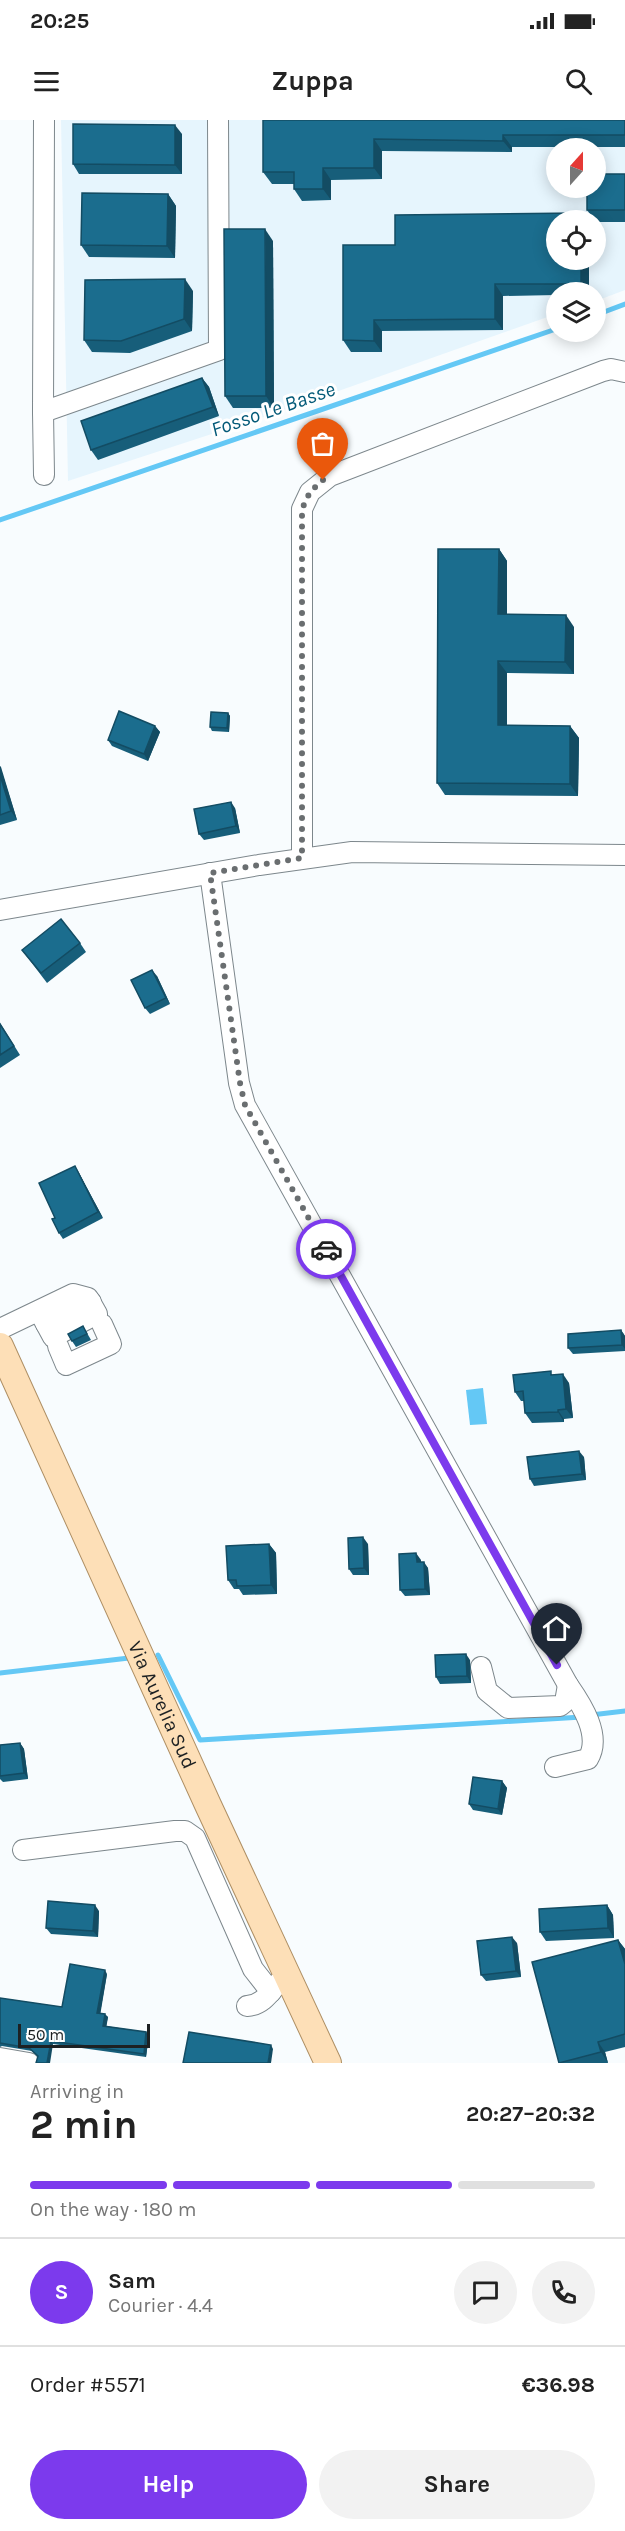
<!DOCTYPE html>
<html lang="en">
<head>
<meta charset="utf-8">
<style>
  :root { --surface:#fff; --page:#f2f2f2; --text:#222; --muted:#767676; --line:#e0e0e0; --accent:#7c3aed }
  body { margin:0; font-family:Karla,sans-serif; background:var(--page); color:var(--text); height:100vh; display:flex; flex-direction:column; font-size:22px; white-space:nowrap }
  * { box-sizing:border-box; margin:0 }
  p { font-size:20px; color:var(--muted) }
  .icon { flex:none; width:33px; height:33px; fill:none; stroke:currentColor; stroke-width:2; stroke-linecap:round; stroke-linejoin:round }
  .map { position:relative; height:1943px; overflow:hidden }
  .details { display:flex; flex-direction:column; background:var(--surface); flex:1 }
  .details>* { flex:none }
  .needle { width:39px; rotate:21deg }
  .buttons { position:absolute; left:546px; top:18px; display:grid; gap:12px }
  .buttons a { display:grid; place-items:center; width:60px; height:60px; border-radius:50%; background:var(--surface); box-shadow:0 3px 15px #0003; font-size:30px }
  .scale { position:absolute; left:18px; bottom:15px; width:132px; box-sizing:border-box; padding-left:6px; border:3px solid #1d2123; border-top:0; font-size:16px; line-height:21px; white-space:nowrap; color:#1d2123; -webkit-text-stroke:4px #fff; paint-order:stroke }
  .pin { position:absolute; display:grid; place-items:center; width:51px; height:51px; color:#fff; margin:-62px -26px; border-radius:50% 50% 50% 0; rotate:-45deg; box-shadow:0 0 6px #0007 }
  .pin .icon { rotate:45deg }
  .courier { position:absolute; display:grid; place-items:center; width:60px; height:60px; margin:-30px; border:4px solid #7c3aed; border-radius:50%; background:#fff; color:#222; box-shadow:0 2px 8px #0007 }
  .headline em { font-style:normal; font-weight:700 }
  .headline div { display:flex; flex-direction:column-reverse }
  .headline { display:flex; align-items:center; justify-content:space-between; height:102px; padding:0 30px }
  h1 { font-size:39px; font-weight:700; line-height:45px }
  .bar { display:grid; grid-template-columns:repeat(4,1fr); gap:9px 6px; align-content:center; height:72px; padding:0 30px }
  .bar i { height:8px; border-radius:4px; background:var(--line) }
  .bar .current { background:var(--accent) }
  .bar p { grid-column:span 4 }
  .line { display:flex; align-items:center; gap:15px; padding:0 30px; border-top:2px solid var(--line) }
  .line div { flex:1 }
  .round { display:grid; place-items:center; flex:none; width:63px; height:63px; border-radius:32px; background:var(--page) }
  .cta { display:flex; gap:12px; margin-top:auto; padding:12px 30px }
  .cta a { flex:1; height:69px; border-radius:36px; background:var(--accent); color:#fff; font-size:24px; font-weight:700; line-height:69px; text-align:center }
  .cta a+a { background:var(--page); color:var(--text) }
  .status { display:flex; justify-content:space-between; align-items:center; height:42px; padding:0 30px; background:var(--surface); direction:ltr }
  .status svg { height:16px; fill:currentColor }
  header { display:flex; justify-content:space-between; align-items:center; height:78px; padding:0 30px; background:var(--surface); font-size:27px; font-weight:700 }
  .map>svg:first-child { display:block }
</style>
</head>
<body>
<div class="status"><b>20:25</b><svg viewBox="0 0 49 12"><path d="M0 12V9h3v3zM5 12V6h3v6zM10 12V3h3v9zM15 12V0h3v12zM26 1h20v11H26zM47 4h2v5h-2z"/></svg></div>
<header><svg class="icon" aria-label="menu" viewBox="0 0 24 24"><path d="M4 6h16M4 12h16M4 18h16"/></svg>Zuppa<svg class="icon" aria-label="search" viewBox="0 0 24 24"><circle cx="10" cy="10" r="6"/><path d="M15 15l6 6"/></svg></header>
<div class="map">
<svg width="625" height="1943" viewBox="0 0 625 1943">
  <rect width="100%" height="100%" fill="#f8fcfe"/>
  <path fill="#e6f5fd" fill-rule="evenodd" d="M61,0h564v170l-29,11v-9h-40v22l-274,97 -214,70zM556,28h40v40h-40zM556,100h40v40h-40z"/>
  <path fill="#64c8f5" d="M483,1268l4,36 -17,1 -4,-35z"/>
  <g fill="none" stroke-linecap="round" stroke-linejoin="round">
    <g stroke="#64c8f5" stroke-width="5">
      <path d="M596,195l29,-11"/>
      <path d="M0,400l556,-191"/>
      <path d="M158,1535l42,85 382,-23"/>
      <path d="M0,1553l129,-15"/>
      <path d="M591,1595l34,-4"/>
    </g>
    <defs>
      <g id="minor">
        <path d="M44,0l-1,292 176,-62 -1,-230"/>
        <path d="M43,292l1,63"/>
        <path d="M302,738v-349l8,-17 20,-16 273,-105 8,-2 14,3"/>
        <path d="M210,753l29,210 6,22 323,580c14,20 34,51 20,74l-33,8"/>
        <path d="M0,790l259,-45 93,-13 273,3"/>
        <path d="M46,1204l45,-22"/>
        <path d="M0,1209l73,-35 15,4 9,16 -44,23 -14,-26"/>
        <path d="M58,1226l8,19 45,-21 -9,-20"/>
        <path d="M481,1547l6,24 21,17 52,-2 5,-4 3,-17"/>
        <path d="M23,1730l152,-19h10l10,7 58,131 18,23"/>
        <path d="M247,1886c15,-1 22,-12 31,-23"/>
        <path d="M0,1938l29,5"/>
      </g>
      <g id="major">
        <path id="s1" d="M0,1226l208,459 120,258"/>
      </g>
    </defs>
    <use href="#minor" stroke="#7d878c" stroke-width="22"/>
    <use href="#major" stroke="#ae8f64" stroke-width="28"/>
    <use href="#minor" stroke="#fff" stroke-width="20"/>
    <use href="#major" stroke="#fddfb7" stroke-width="26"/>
  </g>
  <g fill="#175e7a">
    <path d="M263,0h362v27h-113v5l-130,-1v28l-51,1v20l-29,1 -8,-12v-5h-22l-9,-12z"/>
    <path d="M182,14v40h-103l-6,-10z"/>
    <path d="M625,54v48h-29l-9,-12z"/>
    <path d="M168,74l8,12 -1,52 -86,-1 -8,-12z"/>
    <path d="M580,93l5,7h-29l33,40v32h-33v3l-53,1v34l-121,1v21h-31l-8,-12 52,-95z"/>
    <path d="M273,121l1,167h-41l-8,-12z"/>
    <path d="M193,171l-1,40 -62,22 -38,-1 -8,-12z"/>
    <path d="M202,258l7,9 10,29 -121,44 -7,-10z"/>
    <path d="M499,429l8,12v53l67,13v47l-67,-1v52l63,1 9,12 -1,58 -133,-1 -8,-12z"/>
    <path d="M228,593l2,3 -1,16 -17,-1 -2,-4z"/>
    <path d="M155,606l5,6 -12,29 -36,-15 -4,-6z"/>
    <path d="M0,646l17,54 -17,5z"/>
    <path d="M235,688l5,25 -36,7 -5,-6z"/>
    <path d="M80,823l6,9 -39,31 -25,-33z"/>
    <path d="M157,856l13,28 -20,10 -5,-6z"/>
    <path d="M0,903l20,32 -20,13z"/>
    <path d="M75,1046l4,7 24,45 -40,21 -4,-6 -4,-15z"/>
    <path d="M83,1206l8,14 -15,7 -4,-6z"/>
    <path d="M621,1210l4,6v15l-52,3 -5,-6z"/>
    <path d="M554,1255l15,8 4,35 -9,1v3l-32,1 -7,-10 -1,-12h-3l-6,-9z"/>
    <path d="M584,1337l2,23 -52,6 -4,-7z"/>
    <path d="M269,1424l7,9 1,41 -34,1 -4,-6h-5l-6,-9z"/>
    <path d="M368,1424l1,31h-16l-4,-6z"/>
    <path d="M421,1440v2l7,6 2,27 -25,1 -5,-6z"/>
    <path d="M470,1540l1,23 -31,1 -4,-7z"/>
    <path d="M20,1623l4,6 4,30 -25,3 -3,-3v-34z"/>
    <path d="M502,1661l5,7 -5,27 -29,-5 -4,-6z"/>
    <path d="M607,1785l6,10 1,23 -68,3 -6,-9z"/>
    <path d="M99,1791l-1,26 -47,-3 -5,-6z"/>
    <path d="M618,1820l7,9v98l-20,5 3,11h-49z"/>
    <path d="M517,1823l4,34 -35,4 -5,-6z"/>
    <path d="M107,1854l-7,39 8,4 -2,9 40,6 3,3 -3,22 -93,-13 -15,13 -6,-6 -30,-5 -2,1v-49l62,9z"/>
  </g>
  <g fill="#134c63">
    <path d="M175,5l7,9v40l-7,-9z"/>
    <path d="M503,15l9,12v5l-9,-11z"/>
    <path d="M374,19l8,12v28l-8,-11z"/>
    <path d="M323,48l8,12v20l-8,-11z"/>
    <path d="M168,74l8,12 -1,52 -8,-12z"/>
    <path d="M580,93l5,7h-5z"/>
    <path d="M265,109l8,12 1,167 -8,-12z"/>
    <path d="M581,140h8v32h-2l-6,-8z"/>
    <path d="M185,159l8,12 -1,40 -8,-12z"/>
    <path d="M495,164l8,12v34l-8,-11z"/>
    <path d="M374,200l8,11v21l-8,-11z"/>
    <path d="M202,258l7,9 10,29 -6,-9z"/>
    <path d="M499,429l8,12v65l-9,-12z"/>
    <path d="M566,495l8,12v47l-9,-12z"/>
    <path d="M498,541l9,12v64l-9,-12z"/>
    <path d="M228,593l2,3 -1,16 -2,-4z"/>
    <path d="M155,606l5,6 -12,29 -4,-7z"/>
    <path d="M570,606l9,12 -1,58 -8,-12z"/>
    <path d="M0,646l1,1 16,53 -6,-9 -11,-36z"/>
    <path d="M231,682l4,6 5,25 -4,-7z"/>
    <path d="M152,850l5,6 13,28 -4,-6z"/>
    <path d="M75,1046l4,7 24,45 -5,-6z"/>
    <path d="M621,1210l4,6v13l-3,-4z"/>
    <path d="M563,1254l6,9 4,35 -7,-9z"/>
    <path d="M558,1290l6,9v3l-6,-10z"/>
    <path d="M579,1331l5,6 2,23 -4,-6z"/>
    <path d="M363,1417l5,7 1,31 -5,-7z"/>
    <path d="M269,1424l7,9 1,41 -6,-9z"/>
    <path d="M416,1433l5,7v8l-4,-6z"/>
    <path d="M424,1442l4,6 2,27 -5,-6z"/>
    <path d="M466,1534l4,6 1,23 -4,-7z"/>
    <path d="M20,1623l4,6 4,30 -4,-6z"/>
    <path d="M502,1661l5,7 -5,27 -4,-6z"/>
    <path d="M95,1785l4,6 -1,26 -5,-6z"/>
    <path d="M607,1785l6,10 1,23 -6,-10z"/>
    <path d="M512,1817l5,6 4,34 -5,-6z"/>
    <path d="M618,1820l7,9v15z"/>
    <path d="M105,1850l2,4 -7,42 -3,-3z"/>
    <path d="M105,1894l3,3 -2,12 -3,-3z"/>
    <path d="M146,1912l3,3 -3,22 -2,-3z"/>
    <path d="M51,1921l2,3 -3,19h-3z"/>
    <path d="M598,1922l7,10 3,11 -7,-11z"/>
    <path d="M271,1925l2,4 -2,14h-3z"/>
  </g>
  <g fill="#1b6d8e" stroke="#134c63" stroke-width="1.5">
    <path d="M263,0h362v15h-122v6l-129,-2v29h-51v21h-29v-17h-31z"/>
    <path d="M73,4l102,1v40l-102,-1z"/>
    <path d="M596,54h29v36h-38v-22h9z"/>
    <path d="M82,73l86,1 -1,52 -86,-1z"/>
    <path d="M580,93v7h-24v40h25v24h-86v35l-121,1v21l-31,-1v-95h52v-30z"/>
    <path d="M224,109h41l1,167h-41z"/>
    <path d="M185,159l-1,40 -63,22 -37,-1 1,-60z"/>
    <path d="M202,258l11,29 -122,43 -10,-29z"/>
    <path d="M438,429h61l-1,65 68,1 -1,47 -67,-1v64l72,1v58l-133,-1z"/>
    <path d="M119,591l36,15 -11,28 -36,-14z"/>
    <path d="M211,592l17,1 -1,15 -17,-1z"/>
    <path d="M0,655l11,36 -11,4z"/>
    <path d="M231,682l5,24 -37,8 -5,-25z"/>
    <path d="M61,799l19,24 -39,30 -19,-23z"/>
    <path d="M152,850l14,28 -21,10 -14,-28z"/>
    <path d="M0,904l14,22 -14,9z"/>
    <path d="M75,1046l23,46 -39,21 -7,-14 3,-1 -16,-35z"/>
    <path d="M83,1206l4,8 -15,7 -4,-7z"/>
    <path d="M621,1210l1,15 -54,3v-14z"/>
    <path d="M551,1251v4l12,-1 3,35 -8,1v2l-33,1 -2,-22 -8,1 -2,-17z"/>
    <path d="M579,1331l3,23 -52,5 -3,-22z"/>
    <path d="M363,1417l1,31 -15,1 -1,-31z"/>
    <path d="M269,1424l2,41 -34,1 -1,-6h-8l-2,-34z"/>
    <path d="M416,1433l1,9h7l1,27 -25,1 -1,-36z"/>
    <path d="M466,1534l1,22 -31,1 -1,-22z"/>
    <path d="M20,1623l4,30 -24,3v-31z"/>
    <path d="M473,1657l29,4 -4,28 -29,-5z"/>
    <path d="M48,1781l47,4 -2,26 -47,-3z"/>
    <path d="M607,1785l1,23 -68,4 -1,-23z"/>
    <path d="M512,1817l4,34 -35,4 -4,-34z"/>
    <path d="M618,1820l7,24v70l-27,8 3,10 -42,11 -27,-101z"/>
    <path d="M70,1844l35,6 -8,43 8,1 -2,12 43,6 -2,22 -93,-13 -4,22h-11l2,-7 -9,-8 -29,-5v-45l62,9z"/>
    <path d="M189,1912l82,13 -3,18h-85z"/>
  </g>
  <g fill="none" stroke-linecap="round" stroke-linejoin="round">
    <path stroke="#6a6e70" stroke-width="6" stroke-dasharray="0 10.8" d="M323,360l-13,12 -8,17v349l-92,15 30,210 5,22 81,144"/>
    <path stroke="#7c3aed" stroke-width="8" d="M326,1129l231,416"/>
  </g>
  <g text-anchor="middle" stroke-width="6" stroke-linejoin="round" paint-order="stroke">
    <g font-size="20" fill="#1d2123" stroke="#fff">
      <text dy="7" stroke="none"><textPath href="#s1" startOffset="394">Via Aurelia Sud</textPath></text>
    </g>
    <g font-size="21" font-style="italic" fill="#045a78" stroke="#fff">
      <text transform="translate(273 289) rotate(-19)" y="7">Fosso Le Basse</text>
    </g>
  </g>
</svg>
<div class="buttons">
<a><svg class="needle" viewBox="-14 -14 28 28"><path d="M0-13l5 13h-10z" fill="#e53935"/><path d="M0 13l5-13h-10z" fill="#767676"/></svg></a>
<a><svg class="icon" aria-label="locate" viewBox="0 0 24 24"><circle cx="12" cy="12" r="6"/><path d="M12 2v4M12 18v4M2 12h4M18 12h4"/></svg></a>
<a><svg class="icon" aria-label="layers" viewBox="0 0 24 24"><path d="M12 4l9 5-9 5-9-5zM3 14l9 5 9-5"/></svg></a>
</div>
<div class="scale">50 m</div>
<div class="pin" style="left:323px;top:360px;background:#ea580c"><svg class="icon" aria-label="bag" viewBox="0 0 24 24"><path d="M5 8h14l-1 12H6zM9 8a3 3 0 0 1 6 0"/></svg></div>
<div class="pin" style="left:557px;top:1545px;background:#1f2937"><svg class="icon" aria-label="home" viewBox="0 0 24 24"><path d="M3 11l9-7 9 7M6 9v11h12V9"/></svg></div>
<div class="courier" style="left:326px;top:1129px"><svg class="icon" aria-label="car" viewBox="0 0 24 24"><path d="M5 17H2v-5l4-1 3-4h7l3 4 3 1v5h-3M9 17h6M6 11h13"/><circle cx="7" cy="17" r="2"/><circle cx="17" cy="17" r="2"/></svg></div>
</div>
<section class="details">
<div class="headline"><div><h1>2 min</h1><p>Arriving in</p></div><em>20:27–20:32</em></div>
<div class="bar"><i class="current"></i><i class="current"></i><i class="current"></i><i></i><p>On the way · 180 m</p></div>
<div class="line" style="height:108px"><b class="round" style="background:var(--accent);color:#fff">S</b><div><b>Sam</b><p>Courier · 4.4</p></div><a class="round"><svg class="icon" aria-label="chat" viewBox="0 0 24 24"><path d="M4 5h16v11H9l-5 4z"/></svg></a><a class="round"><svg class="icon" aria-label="phone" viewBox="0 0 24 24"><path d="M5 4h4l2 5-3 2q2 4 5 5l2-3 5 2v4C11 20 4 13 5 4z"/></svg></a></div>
<div class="line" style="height:78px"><div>Order #5571</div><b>€36.98</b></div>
<div class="cta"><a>Help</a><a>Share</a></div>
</section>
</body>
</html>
